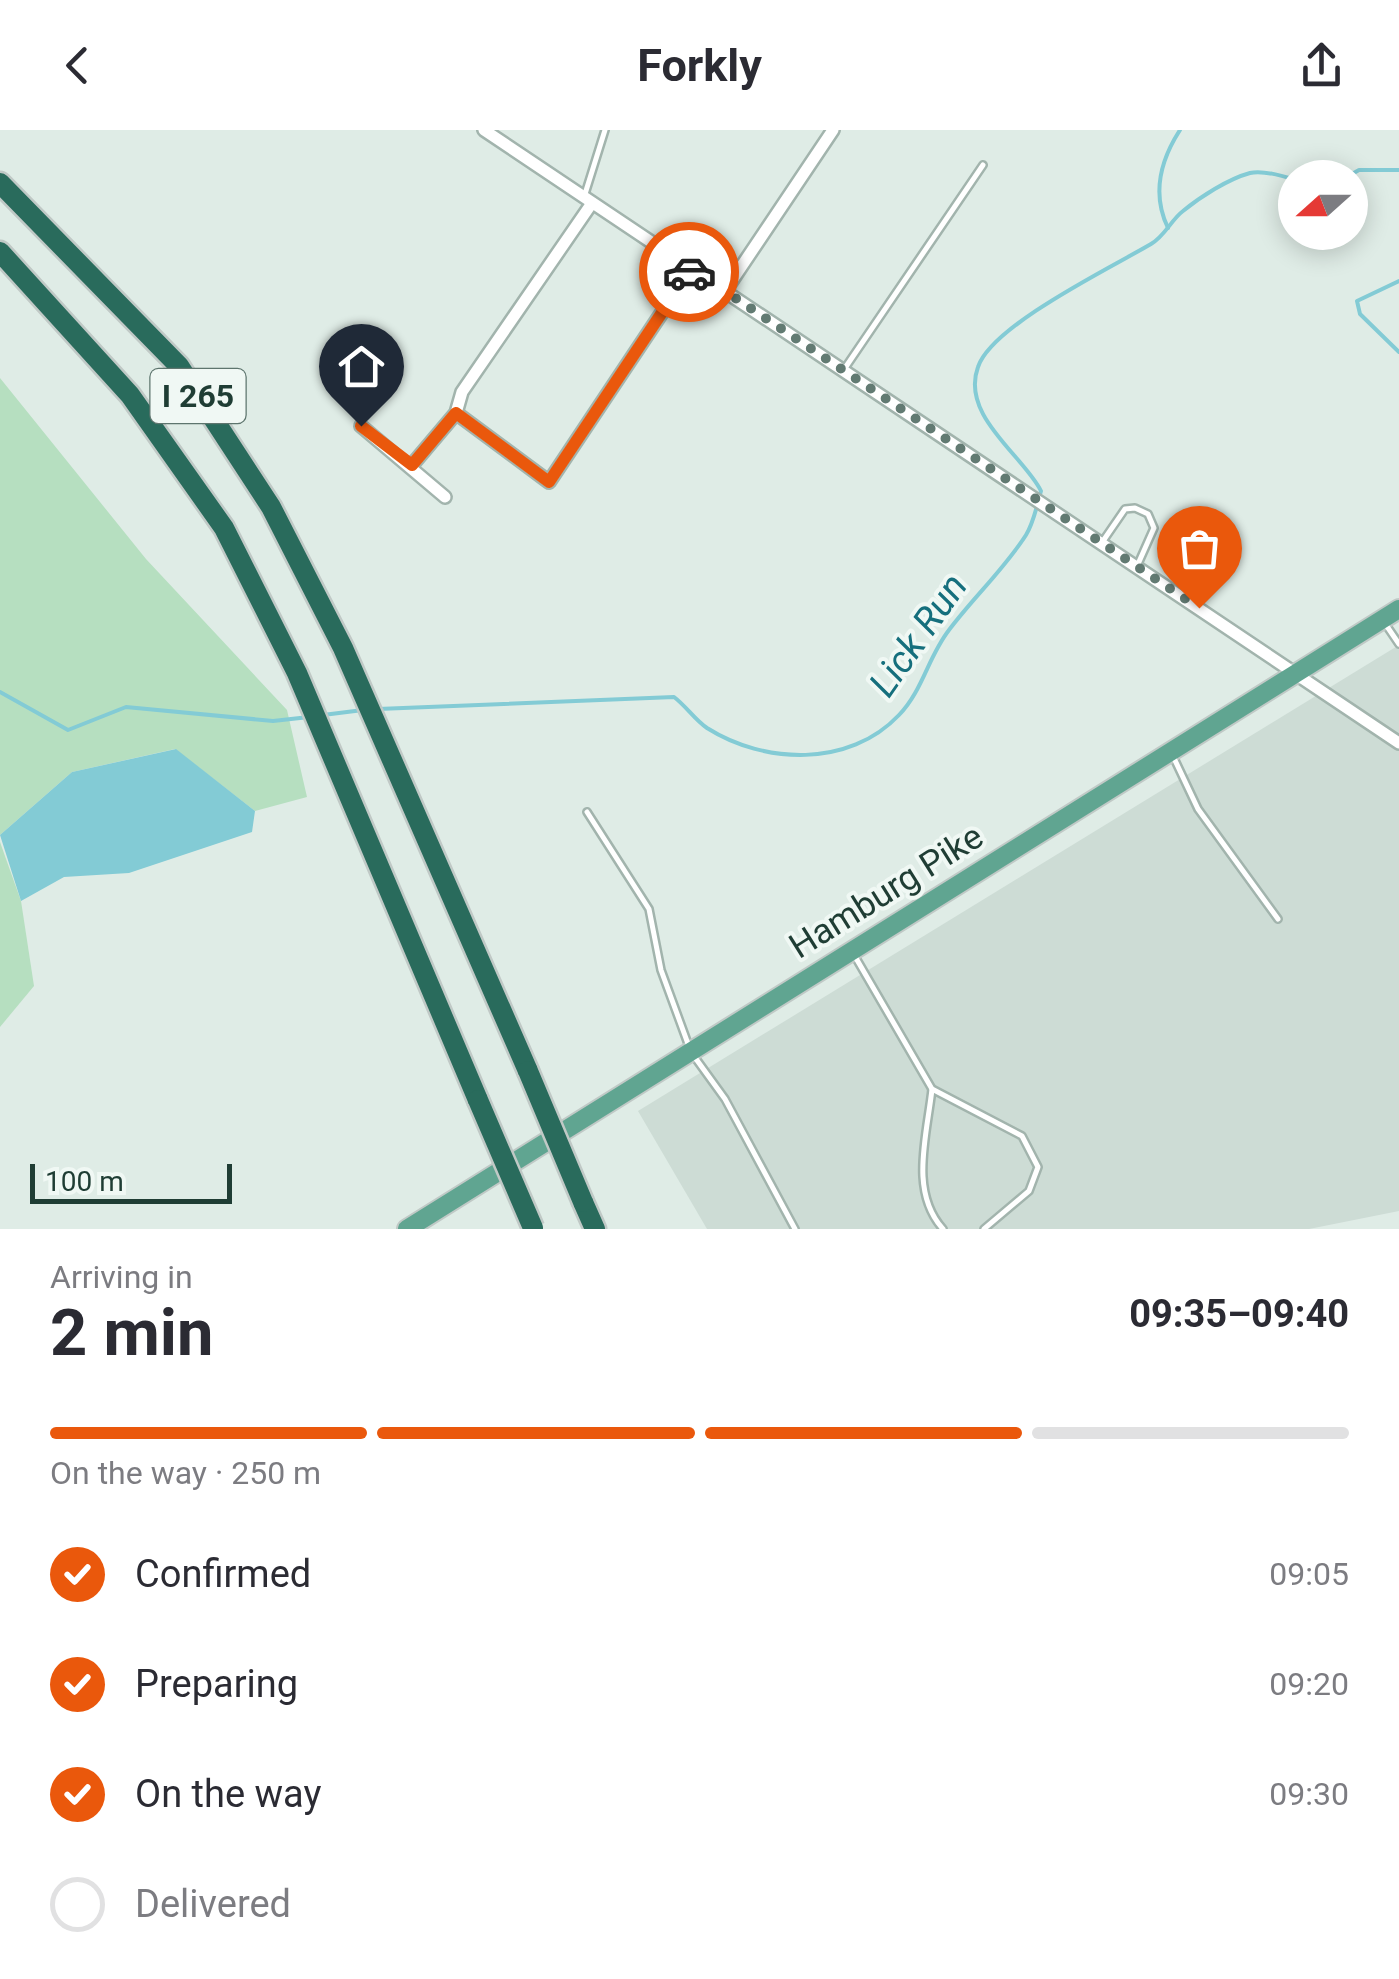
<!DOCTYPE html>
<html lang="en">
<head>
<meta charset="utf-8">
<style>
  :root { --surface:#fff; --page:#f2f2f3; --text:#2b2b33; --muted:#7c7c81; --line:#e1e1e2; --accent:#ea580c }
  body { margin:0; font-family:Roboto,sans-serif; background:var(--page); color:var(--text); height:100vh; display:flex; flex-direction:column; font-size:38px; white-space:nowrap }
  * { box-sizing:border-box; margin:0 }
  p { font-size:32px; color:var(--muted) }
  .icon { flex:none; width:55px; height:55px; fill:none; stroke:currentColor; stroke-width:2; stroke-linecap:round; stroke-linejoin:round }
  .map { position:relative; height:1099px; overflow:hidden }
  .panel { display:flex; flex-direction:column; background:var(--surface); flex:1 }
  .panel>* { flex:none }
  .needle { width:65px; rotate:249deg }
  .tools { position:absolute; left:1278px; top:30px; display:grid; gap:20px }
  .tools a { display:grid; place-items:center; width:90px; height:90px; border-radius:50%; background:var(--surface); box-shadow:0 5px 25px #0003; font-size:50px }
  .scale { position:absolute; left:30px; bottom:25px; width:202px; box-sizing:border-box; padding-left:10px; border:5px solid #1f3d34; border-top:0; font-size:28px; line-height:35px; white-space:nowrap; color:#1f3d34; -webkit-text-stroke:8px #f0f8f4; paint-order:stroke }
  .pin { position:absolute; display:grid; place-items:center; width:85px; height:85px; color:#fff; margin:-102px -42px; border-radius:50% 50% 50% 0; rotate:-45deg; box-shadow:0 0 10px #0007 }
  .pin .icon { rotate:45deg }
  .courier { position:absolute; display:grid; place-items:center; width:100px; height:100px; margin:-50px; border:8px solid #ea580c; border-radius:50%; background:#fff; color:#222; box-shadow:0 2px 12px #0007 }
  .overview em { font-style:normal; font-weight:700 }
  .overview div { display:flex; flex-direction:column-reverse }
  .overview { display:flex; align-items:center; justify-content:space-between; height:170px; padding:0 50px }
  h1 { font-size:65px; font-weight:700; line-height:75px }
  .bar { display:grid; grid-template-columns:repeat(4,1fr); gap:15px 10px; align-content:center; height:120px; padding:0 50px }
  .bar i { height:12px; border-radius:8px; background:var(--line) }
  .bar .active { background:var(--accent) }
  .bar p { grid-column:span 4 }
  ol { padding:0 50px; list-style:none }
  li { display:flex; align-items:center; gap:30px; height:110px }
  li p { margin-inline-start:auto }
  li .icon { padding:10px; border-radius:50%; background:var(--accent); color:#fff; stroke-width:4 }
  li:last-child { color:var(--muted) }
  li i { width:55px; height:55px; border:5px solid var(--line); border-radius:50% }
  header { display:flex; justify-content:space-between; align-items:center; height:130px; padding:0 50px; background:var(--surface); font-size:45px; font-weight:700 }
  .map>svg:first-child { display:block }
</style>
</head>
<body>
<header><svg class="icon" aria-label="back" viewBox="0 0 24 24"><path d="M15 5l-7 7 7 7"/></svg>Forkly<svg class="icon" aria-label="share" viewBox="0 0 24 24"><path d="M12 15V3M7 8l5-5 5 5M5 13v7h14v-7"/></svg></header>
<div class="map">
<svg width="1399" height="1099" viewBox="0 0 1399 1099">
  <rect width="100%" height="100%" fill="#dfece6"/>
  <path fill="#cddcd5" d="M1399,515v566l-90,18h-602l-69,-118z"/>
  <g fill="#b6dfc0">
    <path d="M0,248l146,181 141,151 20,87 -52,14 -80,-62 -103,23 -72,63z"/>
    <path d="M0,712l21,59 13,85 -34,41z"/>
  </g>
  <path fill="#83cbd5" d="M176,619l79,62 -3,21 -123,41 -65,4 -43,24 -21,-66 72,-63z"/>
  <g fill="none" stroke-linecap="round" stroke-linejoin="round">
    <g stroke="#83cbd5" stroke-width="4">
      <path d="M1345,48l14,-8h40"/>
      <path d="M1168,98c-16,-33 -8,-67 12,-98"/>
      <path d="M1399,151l-42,20 3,13 39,38"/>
      <path d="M0,562l68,38 58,-23 147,14 36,-4"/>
      <path d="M378,579l296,-12c12,9 21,23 33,31 57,36 142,40 192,-13 24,-25 29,-58 50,-85 24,-32 56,-62 77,-95 8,-13 11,-30 15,-44 -17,-35 -81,-75 -63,-124 14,-42 134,-100 173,-123 14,-8 20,-24 32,-33 17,-14 45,-32 67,-38 12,-3 33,3 45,7"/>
      <path d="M323,585l40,-5"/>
    </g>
    <defs>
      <g id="service">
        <path d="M585,64l20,-64"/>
        <path d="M845,238l138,-203"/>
        <path d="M1103,411l22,-32 10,-1 13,6 6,14 -16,36"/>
        <path d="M1384,492l15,22"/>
        <path d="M1172,624l26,55 80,110"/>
        <path d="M587,682l62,97 12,61 30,82 34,47 70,130"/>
        <path d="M853,823l79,136 90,47 16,31 -9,24 -45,38"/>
        <path d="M932,959c-5,47 -23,102 11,140"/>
      </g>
      <g id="minor">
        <path d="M484,0l915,613"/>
        <path d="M725,161l108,-161"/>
        <path d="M456,283l93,69 142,-213"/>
        <path d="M361,296l84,71"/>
        <path d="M412,335l44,-52 6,-21 130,-189"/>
      </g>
      <path id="primary" d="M407,1099l992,-620"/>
      <g id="motorway">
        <path d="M0,53l179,183 92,141 72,141 185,423"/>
        <path d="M0,122l130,143 94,133 73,145 181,427"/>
        <path d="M583,1072l12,27"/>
      </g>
    </defs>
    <use href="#service" stroke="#a2b4ad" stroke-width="10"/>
    <use href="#minor" stroke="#a2b4ad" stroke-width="16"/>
    <use href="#primary" stroke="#c0c9c6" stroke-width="22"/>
    <use href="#motorway" stroke="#c0c9c6" stroke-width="25"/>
    <use href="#service" stroke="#fff" stroke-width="5"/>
    <use href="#minor" stroke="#fff" stroke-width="11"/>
    <use href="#primary" stroke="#60a591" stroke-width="18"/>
    <use href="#motorway" stroke="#296b5c" stroke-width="20"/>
    <defs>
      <g id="motorway-bridge">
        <path d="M528,941l55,131"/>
        <path d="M478,970l55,128"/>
      </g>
    </defs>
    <use href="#motorway-bridge" stroke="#c0c9c6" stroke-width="25" stroke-linecap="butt"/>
    <use href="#motorway-bridge" stroke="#296b5c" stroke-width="20"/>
  </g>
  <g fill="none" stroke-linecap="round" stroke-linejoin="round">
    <path stroke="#627a72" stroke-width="10" stroke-dasharray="0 18" d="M689,142l36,19 474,317"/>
    <path stroke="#ea580c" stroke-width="12" d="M361,296l51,39 44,-52 93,69 140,-210"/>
  </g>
  <g text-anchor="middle" stroke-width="8" stroke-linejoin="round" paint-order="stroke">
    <rect fill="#f0f8f4" stroke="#5e756e" stroke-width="2.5" x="150.5" y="239" width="95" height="54" rx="8"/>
    <g font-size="32" font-weight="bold" fill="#1f3d34">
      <text x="198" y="277">I 265</text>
    </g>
    <g font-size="35" fill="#1f3d34" stroke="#f0f8f4">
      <text transform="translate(886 761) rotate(-32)" y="12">Hamburg Pike</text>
    </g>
    <g font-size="38" font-style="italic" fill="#156f7d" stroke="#f0f8f4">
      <text transform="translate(918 505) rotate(-55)" y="13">Lick Run</text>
    </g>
  </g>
</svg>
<div class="tools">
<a><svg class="needle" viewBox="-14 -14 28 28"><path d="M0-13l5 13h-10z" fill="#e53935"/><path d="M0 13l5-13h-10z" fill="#7c7c81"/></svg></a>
</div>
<div class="scale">100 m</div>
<div class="pin" style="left:1199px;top:478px;background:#ea580c"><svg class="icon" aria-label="bag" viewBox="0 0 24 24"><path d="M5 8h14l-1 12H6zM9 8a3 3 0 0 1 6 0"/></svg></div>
<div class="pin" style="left:361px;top:296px;background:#1f2937"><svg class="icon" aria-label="home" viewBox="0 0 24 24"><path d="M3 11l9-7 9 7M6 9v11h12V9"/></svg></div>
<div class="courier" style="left:689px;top:142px"><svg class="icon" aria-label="car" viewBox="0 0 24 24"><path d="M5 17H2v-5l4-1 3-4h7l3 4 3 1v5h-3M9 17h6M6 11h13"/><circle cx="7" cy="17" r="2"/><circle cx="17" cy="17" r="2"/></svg></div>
</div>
<section class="panel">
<div class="overview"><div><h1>2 min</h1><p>Arriving in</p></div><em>09:35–09:40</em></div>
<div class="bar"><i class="active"></i><i class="active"></i><i class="active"></i><i></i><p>On the way · 250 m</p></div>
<ol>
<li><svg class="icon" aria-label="check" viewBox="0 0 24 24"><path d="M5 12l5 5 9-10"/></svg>Confirmed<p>09:05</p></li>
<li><svg class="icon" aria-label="check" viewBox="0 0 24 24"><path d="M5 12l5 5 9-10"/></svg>Preparing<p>09:20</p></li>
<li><svg class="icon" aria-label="check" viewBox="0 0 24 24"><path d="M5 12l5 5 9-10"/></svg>On the way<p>09:30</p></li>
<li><i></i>Delivered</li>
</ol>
</section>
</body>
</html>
